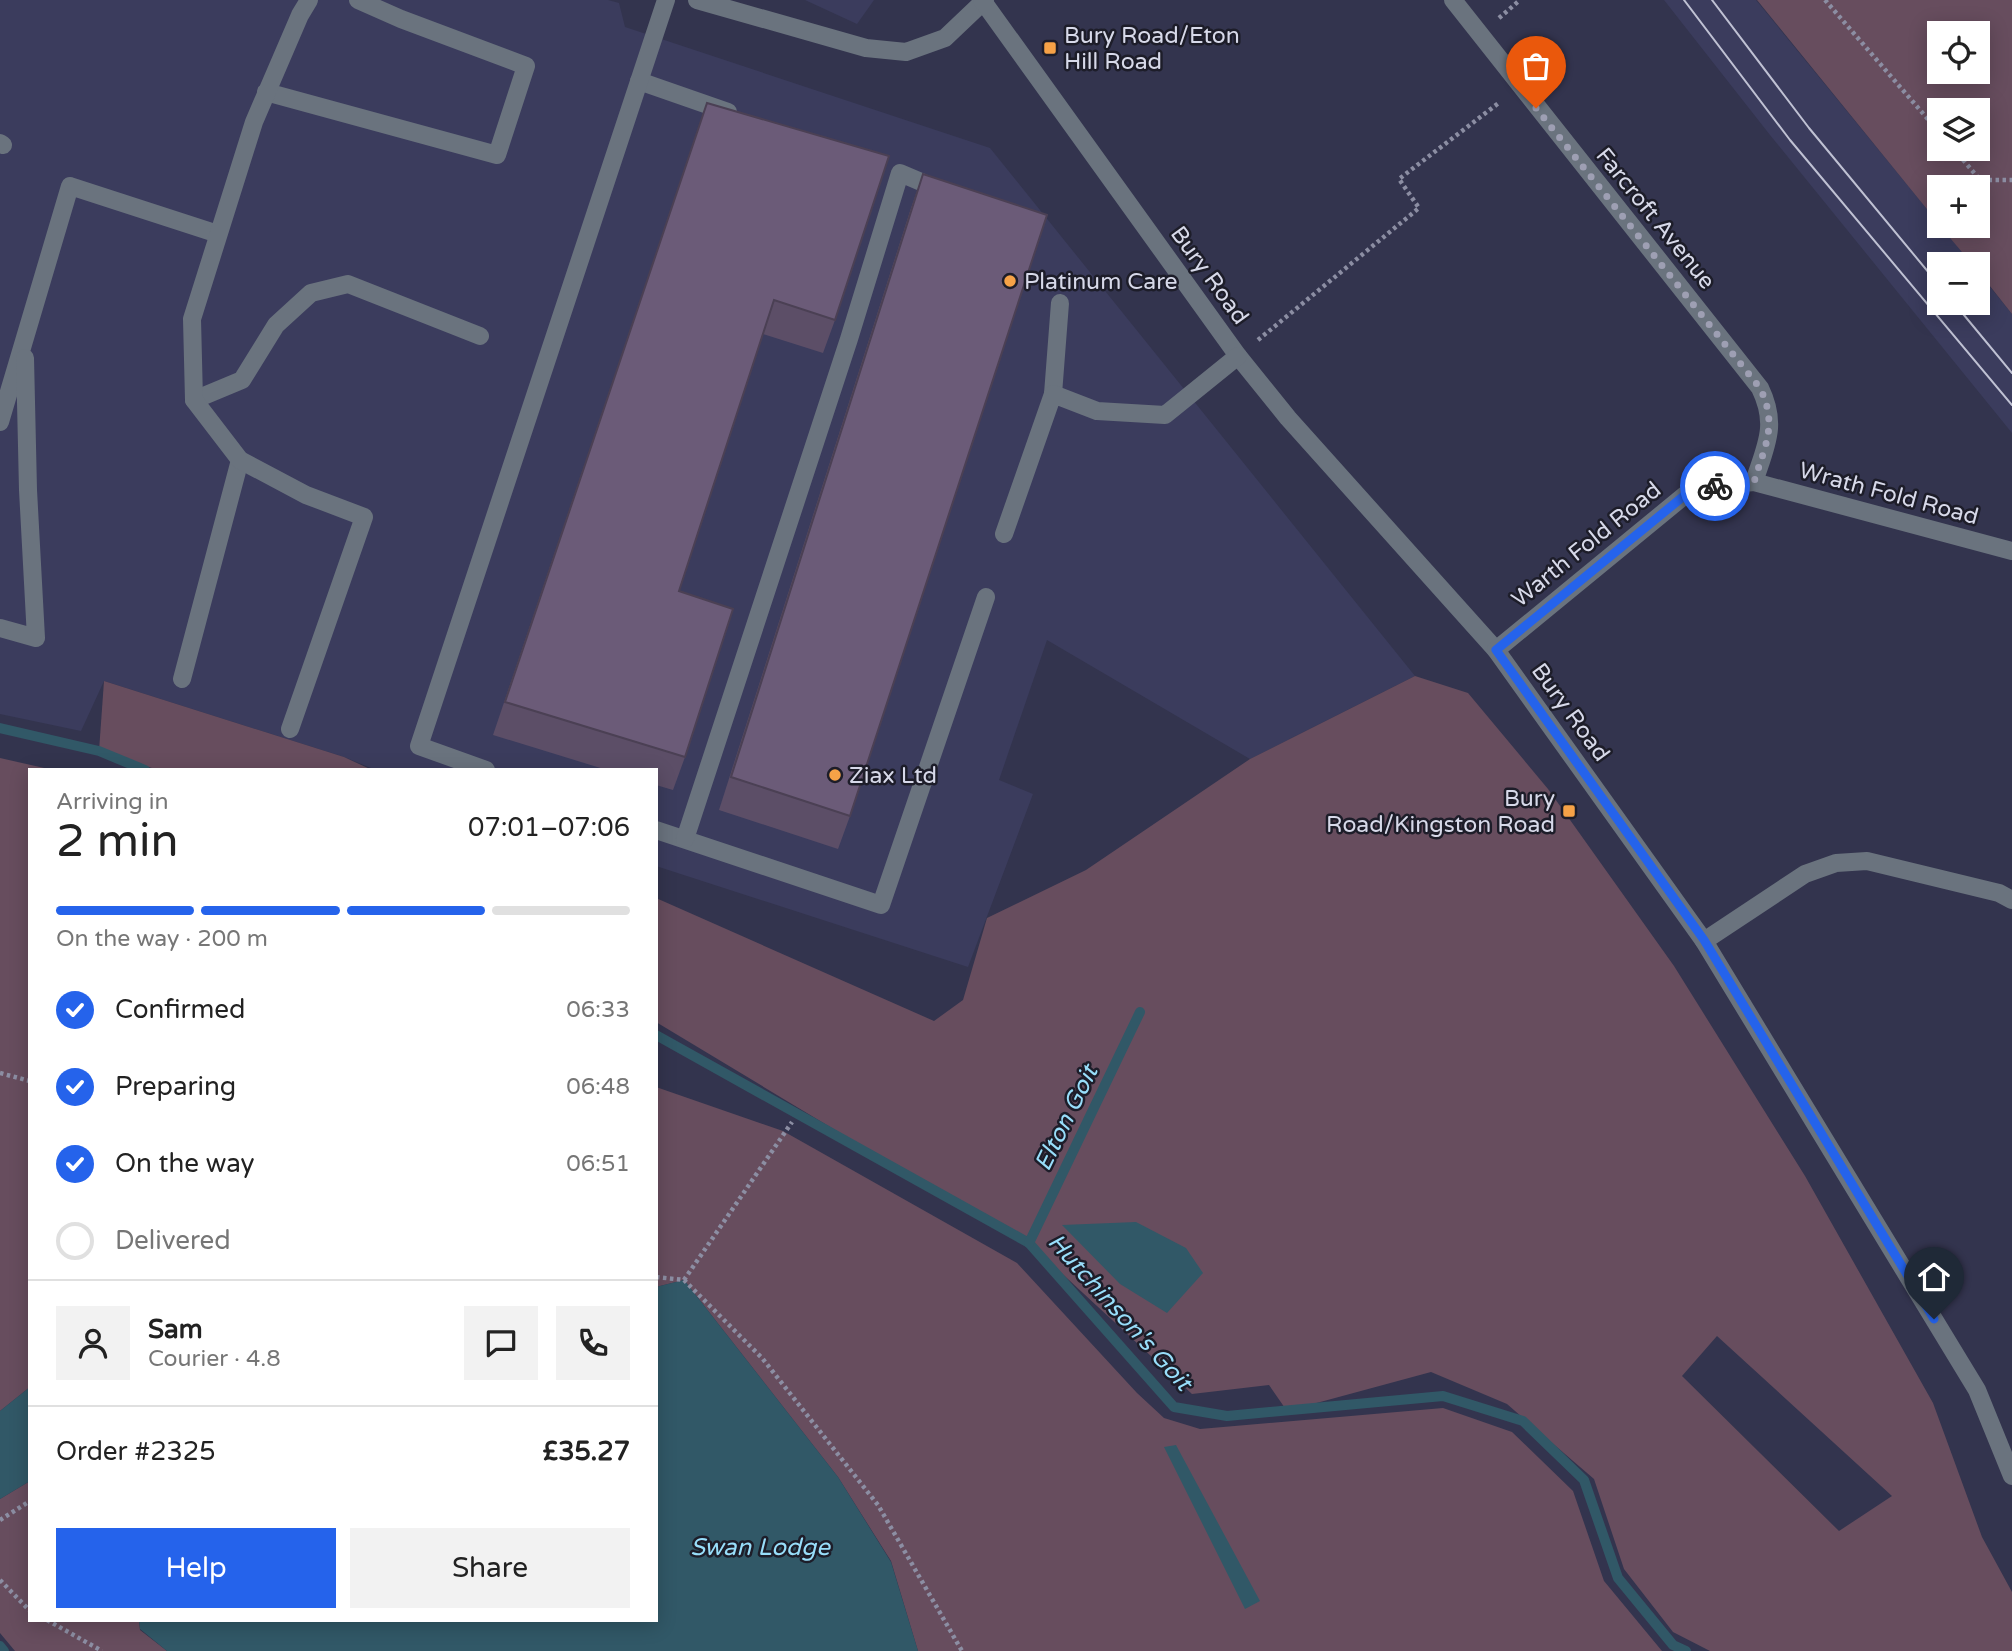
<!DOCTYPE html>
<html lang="en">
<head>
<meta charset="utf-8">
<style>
  :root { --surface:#fff; --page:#f2f2f2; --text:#222; --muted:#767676; --line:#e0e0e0; --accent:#2563eb }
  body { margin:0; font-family:"Varela Round",sans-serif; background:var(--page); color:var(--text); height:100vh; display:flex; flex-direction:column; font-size:26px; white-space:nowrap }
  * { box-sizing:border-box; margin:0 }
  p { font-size:23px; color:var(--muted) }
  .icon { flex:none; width:38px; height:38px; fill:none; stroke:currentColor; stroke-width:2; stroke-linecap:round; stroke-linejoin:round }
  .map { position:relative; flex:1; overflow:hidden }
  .sheet { position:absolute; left:28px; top:768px; width:630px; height:854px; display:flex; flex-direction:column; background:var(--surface); border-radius:0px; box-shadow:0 4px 18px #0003 }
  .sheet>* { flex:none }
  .controls { position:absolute; left:1927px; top:21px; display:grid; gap:14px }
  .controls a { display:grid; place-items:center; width:63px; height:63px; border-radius:0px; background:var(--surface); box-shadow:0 4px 18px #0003; font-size:35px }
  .pin { position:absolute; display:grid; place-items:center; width:60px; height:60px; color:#fff; margin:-72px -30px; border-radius:50% 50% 50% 0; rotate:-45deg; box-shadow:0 0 7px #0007 }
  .pin .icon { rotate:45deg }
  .courier { position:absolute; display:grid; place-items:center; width:70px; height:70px; margin:-35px; border:5px solid #2563eb; border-radius:50%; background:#fff; color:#222; box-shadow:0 2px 9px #0007 }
  .overview em { font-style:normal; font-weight:600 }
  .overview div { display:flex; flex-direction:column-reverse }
  .overview { display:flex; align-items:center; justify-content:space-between; height:119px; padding:0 28px }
  h1 { font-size:46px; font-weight:600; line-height:52px }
  .bar { display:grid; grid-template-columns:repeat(4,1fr); gap:10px 7px; align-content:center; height:84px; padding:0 28px }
  .bar i { height:9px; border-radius:5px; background:var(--line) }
  .bar .active { background:var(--accent) }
  .bar p { grid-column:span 4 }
  .line { display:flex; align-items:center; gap:18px; padding:0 28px; border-top:2px solid var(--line) }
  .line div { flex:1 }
  .round { display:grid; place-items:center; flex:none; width:74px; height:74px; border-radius:0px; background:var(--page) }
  ol { padding:0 28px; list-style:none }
  li { display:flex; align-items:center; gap:21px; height:77px }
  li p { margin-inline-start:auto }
  li .icon { padding:7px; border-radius:50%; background:var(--accent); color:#fff; stroke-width:4 }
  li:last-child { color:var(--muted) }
  li i { width:38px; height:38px; border:4px solid var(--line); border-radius:50% }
  .button { display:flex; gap:14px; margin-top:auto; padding:14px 28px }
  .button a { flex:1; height:80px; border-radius:0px; background:var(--accent); color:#fff; font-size:28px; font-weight:600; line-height:80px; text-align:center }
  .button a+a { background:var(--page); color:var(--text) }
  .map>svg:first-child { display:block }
</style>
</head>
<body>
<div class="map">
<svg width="2012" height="1651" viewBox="0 0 2012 1651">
  <rect width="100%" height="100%" fill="#33344e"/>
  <g fill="#3b3c5d">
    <path d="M0,0h608l11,3 6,24 365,121 425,528 -165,83 -203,-119 -48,140 34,14 -65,173 -312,-101v-96h-280l-32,-13 -240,-76 -23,50 -81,-17z"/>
    <path d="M805,0h69l-17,24z"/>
    <path d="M1664,0h92l216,264h-33v39h39v-31l34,42v119l-242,-298z"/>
  </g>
  <g fill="#674d5e" fill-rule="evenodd">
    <path d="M1757,0h255v314l-34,-43v-7h-6l-32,-38h38v-39h-39v37zM1939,33h39v39h-39zM1978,110v39h-39v-39z"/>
    <path d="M1415,676l53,17 80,96 126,177 131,210 128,227 49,134 30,55v59h-302l-37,-19 -49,-63 -30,-90 -87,-75 -76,-32 -144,39 -18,-26 -77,9 -163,-151 -81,-45 -292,-176v-124l278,123 29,-21 24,-82 99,-48 164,-111zM1717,1336l175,160 -53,35 -157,-155z"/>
    <path d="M104,681l240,76 28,13h-214l-59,-19z"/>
    <path d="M0,758l53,12h-23v617l-30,24z"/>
    <path d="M656,1087l127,44 234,132 120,130 27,25 36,11 243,-21 69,24 61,59 31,90 58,70h-744l-27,-90 -53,-84 -154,-197 -28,7z"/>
    <path d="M30,1481v139l109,1 1,9 27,21h-152l-15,-18v-134z"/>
  </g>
  <g fill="#315867">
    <path d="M1136,1222l50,26 17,25 -36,40 -47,-29 -58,-59z"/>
    <path d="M684,1280l154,197 53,85 27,89h-751l-27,-22 -1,-8 517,-1v-333z"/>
    <path d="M30,1387v94l-30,18v-88z"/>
    <path d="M1176,1445l84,156 -15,8 -81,-162z"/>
  </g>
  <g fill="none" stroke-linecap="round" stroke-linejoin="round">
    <g stroke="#315867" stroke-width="10">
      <path d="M0,728l99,23 46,19"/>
      <path d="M656,1035l373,208 145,164 53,9 216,-20 80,25 61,59 34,98 55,67 13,6"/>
      <path d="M1029,1243l111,-231"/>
      <path d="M0,1646l4,5"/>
    </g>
    <g stroke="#8c8ea3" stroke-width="4.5" stroke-dasharray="3.5 3.5" stroke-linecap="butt">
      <path d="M1825,0l114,132"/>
      <path d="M1499,18l21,-18"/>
      <path d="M1954,149l26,31h32"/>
      <path d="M1258,340l161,-132 -20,-29 101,-77"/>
      <path d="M0,1073l30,8"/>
      <path d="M656,1277l28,3 78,78 116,147 84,146"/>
      <path d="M684,1280l108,-158"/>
      <path d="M0,1520l30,-19"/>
      <path d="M0,1580l30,31"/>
      <path d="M47,1620l55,31"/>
    </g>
    <g stroke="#6a737e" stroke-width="18">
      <path d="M697,0l169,48 40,4 39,-14 40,-38"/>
      <path d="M982,0l256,356 50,62 208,232 208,291 273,449 35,86"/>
      <path d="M1453,0l307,388c18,37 6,57 -6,94"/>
      <path d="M639,81l89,31"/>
      <path d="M266,92l231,63 29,-89 -125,-47 -43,-19"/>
      <path d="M0,143l3,2"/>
      <path d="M1053,394l7,-91"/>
      <path d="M194,400l48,-20 34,-55 35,-32 37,-9 132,52"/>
      <path d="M0,422l70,-236 148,48"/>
      <path d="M1004,534l49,-140 44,17 68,4 73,-59"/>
      <path d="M0,628l36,10 -8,-148 -3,-132"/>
      <path d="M1496,650l189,-155 28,-9 41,-4 258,69"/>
      <path d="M182,679l58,-219"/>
      <path d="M290,729l74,-212 -58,-22 -66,-35 -46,-60 -2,-81 62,-197 46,-107 9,-15"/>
      <path d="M486,770l-67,-24 247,-746"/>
      <path d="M656,830l225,75 105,-308"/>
      <path d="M685,839l164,-500 51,-166 40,17"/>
      <path d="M1704,941l101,-67 31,-11 31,-2 132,32 13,7"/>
    </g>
    <g stroke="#bfc1d3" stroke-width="2">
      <path d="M1684,0l106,140 222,265"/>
      <path d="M1712,0l97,128 130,157"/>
      <path d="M1954,303l58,70"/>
    </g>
  </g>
  <g fill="#5c4e67">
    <path d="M707,103l128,217 -12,33 -60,-19 -84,257 6,166 -12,33 -17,-5v-15h-49l-114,-35z"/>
    <path d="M923,174l-73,642 -12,33 -119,-39 192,-602z"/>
  </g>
  <g fill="#6b5b78" stroke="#4b4054" stroke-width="2">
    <path d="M707,103l182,53 -54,164 -61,-20 -95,291 54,18 -48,148 -180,-55z"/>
    <path d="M923,174l124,41 -197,601 -119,-39z"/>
  </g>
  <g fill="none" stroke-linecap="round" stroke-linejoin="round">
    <path stroke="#9e9fb3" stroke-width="7" stroke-dasharray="0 12.6" d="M1536,108l224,280c18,37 5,57 -6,94l-39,4"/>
    <path stroke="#2563eb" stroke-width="9" d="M1715,486l-30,9 -189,155 208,290 230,379"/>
  </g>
  <g fill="#f6a247" stroke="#1d1d29" stroke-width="2.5">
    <rect x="1043" y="41" width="14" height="14" rx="3.5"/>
    <circle cx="1010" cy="281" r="7"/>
    <circle cx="835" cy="775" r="7"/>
    <rect x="1562" y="804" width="14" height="14" rx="3.5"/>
  </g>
  <g text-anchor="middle" stroke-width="5" stroke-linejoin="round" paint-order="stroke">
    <g font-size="23" fill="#d7d9e9" stroke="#1d1d29" text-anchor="start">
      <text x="1064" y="43">Bury Road/Eton<tspan x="1064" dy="26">Hill Road</tspan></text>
      <text x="1024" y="289">Platinum Care</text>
      <text x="849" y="783">Ziax Ltd</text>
      <text x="1555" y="806" text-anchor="end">Bury<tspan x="1555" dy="26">Road/Kingston Road</tspan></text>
    </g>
    <g font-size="23" fill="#d7d9e9" stroke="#1d1d29">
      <text transform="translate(1656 218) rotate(51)" y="8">Farcroft Avenue</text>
      <text transform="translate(1210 275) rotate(54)" y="8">Bury Road</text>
      <text transform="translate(1889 493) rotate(15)" y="8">Wrath Fold Road</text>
      <text transform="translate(1586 544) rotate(-39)" y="8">Warth Fold Road</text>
      <text transform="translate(1571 712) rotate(54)" y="8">Bury Road</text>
    </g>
    <g font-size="24" font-style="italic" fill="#98defa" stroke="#1d1d29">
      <text transform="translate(1066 1118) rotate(-64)" y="8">Elton Goit</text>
      <text transform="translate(1120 1312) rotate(48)" y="8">Hutchinson's Goit</text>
      <text x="760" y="1555">Swan Lodge</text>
    </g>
  </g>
</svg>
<div class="controls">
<a><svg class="icon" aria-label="locate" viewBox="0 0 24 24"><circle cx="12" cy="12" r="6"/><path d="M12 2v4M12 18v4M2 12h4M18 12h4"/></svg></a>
<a><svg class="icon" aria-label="layers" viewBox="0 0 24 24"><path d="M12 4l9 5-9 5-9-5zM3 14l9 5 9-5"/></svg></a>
<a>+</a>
<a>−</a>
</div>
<div class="pin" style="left:1536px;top:108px;background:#ea580c"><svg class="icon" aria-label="bag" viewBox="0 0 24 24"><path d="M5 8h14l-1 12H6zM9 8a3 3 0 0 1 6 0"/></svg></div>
<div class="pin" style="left:1934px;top:1319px;background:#1f2937"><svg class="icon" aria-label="home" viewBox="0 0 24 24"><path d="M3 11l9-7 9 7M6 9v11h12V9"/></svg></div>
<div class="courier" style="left:1715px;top:486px"><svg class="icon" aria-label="bike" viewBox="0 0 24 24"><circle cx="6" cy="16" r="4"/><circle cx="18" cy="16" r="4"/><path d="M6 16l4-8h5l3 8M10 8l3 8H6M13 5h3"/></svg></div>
<section class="sheet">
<div class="overview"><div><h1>2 min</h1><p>Arriving in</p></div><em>07:01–07:06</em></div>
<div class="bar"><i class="active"></i><i class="active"></i><i class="active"></i><i></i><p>On the way · 200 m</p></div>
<ol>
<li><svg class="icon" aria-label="check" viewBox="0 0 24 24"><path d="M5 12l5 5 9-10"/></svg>Confirmed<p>06:33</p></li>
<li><svg class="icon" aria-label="check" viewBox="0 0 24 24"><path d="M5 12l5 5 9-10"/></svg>Preparing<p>06:48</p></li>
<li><svg class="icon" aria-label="check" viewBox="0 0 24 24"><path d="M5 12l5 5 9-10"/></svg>On the way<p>06:51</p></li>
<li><i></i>Delivered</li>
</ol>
<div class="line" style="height:126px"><a class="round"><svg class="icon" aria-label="person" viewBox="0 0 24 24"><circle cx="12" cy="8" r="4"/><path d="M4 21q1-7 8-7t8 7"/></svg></a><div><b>Sam</b><p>Courier · 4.8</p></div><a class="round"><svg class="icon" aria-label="chat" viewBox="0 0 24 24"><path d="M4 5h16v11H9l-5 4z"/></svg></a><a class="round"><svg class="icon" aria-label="phone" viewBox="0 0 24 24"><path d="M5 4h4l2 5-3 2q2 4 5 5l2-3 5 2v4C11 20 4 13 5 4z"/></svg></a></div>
<div class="line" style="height:91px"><div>Order #2325</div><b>£35.27</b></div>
<div class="button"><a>Help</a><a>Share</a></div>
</section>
</div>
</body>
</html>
